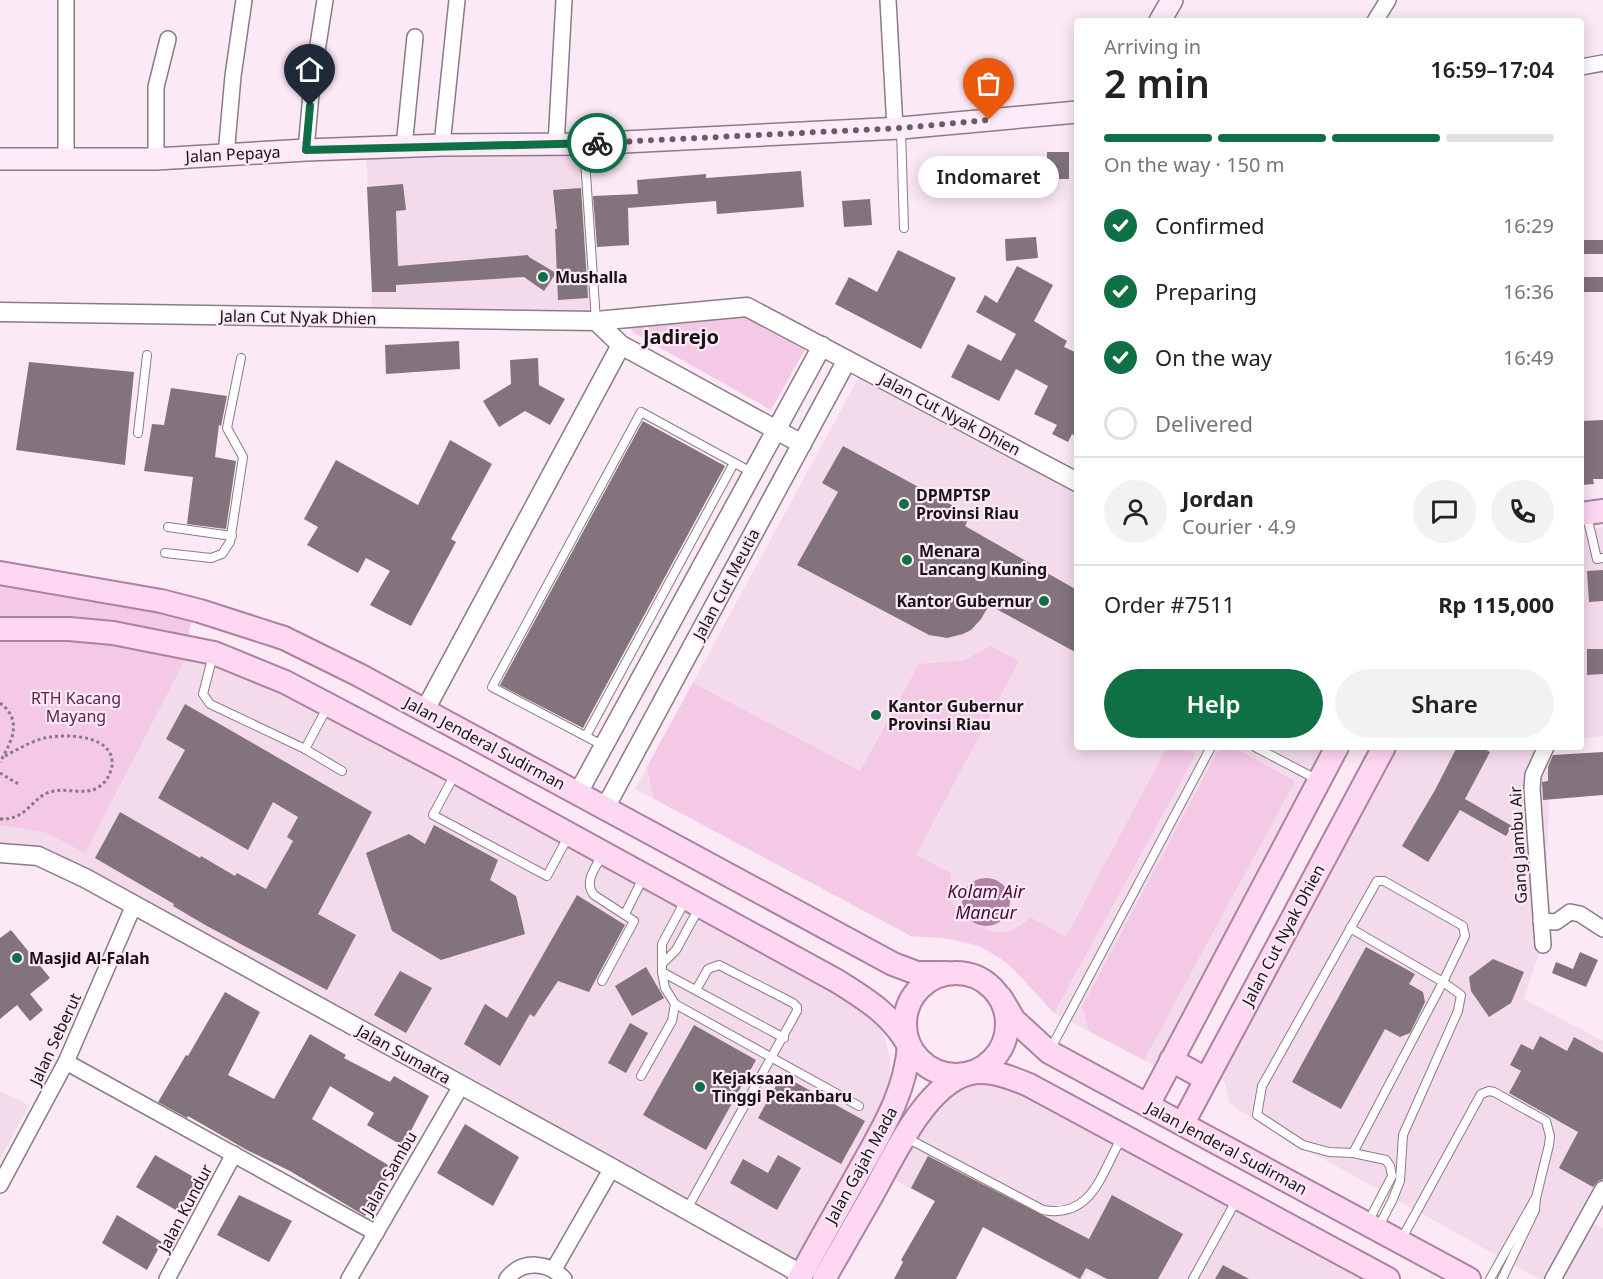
<!DOCTYPE html>
<html lang="en">
<head>
<meta charset="utf-8">
<style>
  :root { --surface:#fff; --page:#f2f2f2; --text:#222; --muted:#767676; --line:#e0e0e0; --accent:#107045 }
  body { margin:0; font-family:"Noto Sans",sans-serif; background:var(--page); color:var(--text); height:100vh; display:flex; flex-direction:column; font-size:22px; white-space:nowrap }
  * { box-sizing:border-box; margin:0 }
  p { font-size:20px; color:var(--muted) }
  .icon { flex:none; width:33px; height:33px; fill:none; stroke:currentColor; stroke-width:2; stroke-linecap:round; stroke-linejoin:round }
  .map { position:relative; flex:1; overflow:hidden }
  .details { position:absolute; left:1074px; top:18px; width:510px; height:732px; display:flex; flex-direction:column; background:var(--surface); border-radius:6px; box-shadow:0 3px 15px #0003 }
  .details>* { flex:none }
  .pin { position:absolute; display:grid; place-items:center; width:51px; height:51px; color:#fff; margin:-62px -26px; border-radius:50% 50% 50% 0; rotate:-45deg; box-shadow:0 0 6px #0007 }
  .pin .icon { rotate:45deg }
  .courier { position:absolute; display:grid; place-items:center; width:60px; height:60px; margin:-30px; border:4px solid #107045; border-radius:50%; background:#fff; color:#222; box-shadow:0 2px 8px #0007 }
  .bubble { position:absolute; height:42px; border-radius:21px; background:var(--surface); box-shadow:0 3px 15px #0003; font-size:20px; font-weight:600; line-height:42px; text-align:center }
  .head em { font-style:normal; font-weight:600 }
  .head div { display:flex; flex-direction:column-reverse }
  .head { display:flex; align-items:center; justify-content:space-between; height:102px; padding:0 30px }
  h1 { font-size:39px; font-weight:600; line-height:45px }
  .bar { display:grid; grid-template-columns:repeat(4,1fr); gap:9px 6px; align-content:center; height:72px; padding:0 30px }
  .bar i { height:8px; border-radius:4px; background:var(--line) }
  .bar .active { background:var(--accent) }
  .bar p { grid-column:span 4 }
  .line { display:flex; align-items:center; gap:15px; padding:0 30px; border-top:2px solid var(--line) }
  .line div { flex:1 }
  .round { display:grid; place-items:center; flex:none; width:63px; height:63px; border-radius:32px; background:var(--page) }
  ol { padding:0 30px; list-style:none }
  li { display:flex; align-items:center; gap:18px; height:66px }
  li p { margin-inline-start:auto }
  li .icon { padding:6px; border-radius:50%; background:var(--accent); color:#fff; stroke-width:4 }
  li:last-child { color:var(--muted) }
  li i { width:33px; height:33px; border:3px solid var(--line); border-radius:50% }
  .cta { display:flex; gap:12px; margin-top:auto; padding:12px 30px }
  .cta a { flex:1; height:69px; border-radius:36px; background:var(--accent); color:#fff; font-size:24px; font-weight:600; line-height:69px; text-align:center }
  .cta a+a { background:var(--page); color:var(--text) }
  .map>svg:first-child { display:block }
</style>
</head>
<body>
<div class="map">
<svg width="1603" height="1279" viewBox="0 0 1603 1279">
  <rect width="100%" height="100%" fill="#fbe9f5"/>
  <g fill="#f4dbec">
    <path d="M584,144l12,177 -226,-3 2,-26 -6,-144z"/>
    <path d="M859,377l218,116v254h251l-170,321 -104,-55 -48,-51 -26,-15 -32,-8 -37,-3 -276,-147z"/>
    <path d="M1603,527v209l-22,2v-208z"/>
    <path d="M0,638l193,18 91,31 575,319 15,14 11,18 5,21 -1,23 -2,10 -95,176 -707,-391 -85,-25z"/>
    <path d="M1392,747h160l-9,194 -19,58 79,42v163l-10,19 10,5v51h-64l-257,-143 -45,-27 -7,-6 -9,-32z"/>
    <path d="M997,1077l393,202h-289l-14,-7 -4,7h-6l-184,-100 40,-71 19,-18 21,-9z"/>
    <path d="M0,1091l29,14 -29,55z"/>
  </g>
  <g fill="#f3c9e6">
    <path d="M745,310l63,34 -37,66 -137,-77 -9,-13z"/>
    <path d="M0,583l192,35 -4,19 -113,-17 -75,-2z"/>
    <path d="M0,635l192,11 -107,207 -38,-20 -47,-8z"/>
    <path d="M990,646l29,15 -103,194 35,18c-1,14 -2,29 8,41 2,3 8,6 12,8 22,14 40,15 59,-5l36,20 101,-190h17l12,7 -142,259c-22,-23 -43,-53 -73,-66 -21,-9 -47,-10 -70,-11l-258,-138 -6,-31 46,-84 167,88 59,-107 46,-4z"/>
    <path d="M1220,747h13l62,34 -151,279 -55,-29 -7,-24z"/>
  </g>
  <circle fill="#b281a3" cx="986" cy="902" r="24"/>
  <g fill="#82737d">
    <rect x="1047" y="152" width="22" height="27"/>
    <path d="M801,171l3,36 -87,7 -1,-13 -88,7 1,37 -32,2 -4,-51 45,-2 -1,-14 69,-6v4z"/>
    <path d="M403,184l3,26 -10,1 2,55 130,-11 1,2 27,16 -12,18 -20,-14 -128,8v7h-24l-5,-105z"/>
    <path d="M581,188l7,110 -30,2 -3,-71h2l-4,-39z"/>
    <path d="M870,199l2,26 -28,2 -2,-26z"/>
    <path d="M1036,237l2,21 -32,3 -1,-22z"/>
    <rect x="1581" y="240" width="22" height="14"/>
    <path d="M898,250l58,28 -35,71 -86,-45 14,-27 28,15z"/>
    <path d="M1017,266l36,19 -19,36 33,20 -3,6 13,6v84l-5,-3 -4,8 -16,-8 5,-9 -23,-11 14,-28 -32,-17 -17,32 -48,-24 17,-33 33,17 15,-27 -40,-22 9,-17 12,8z"/>
    <rect x="1581" y="277" width="22" height="15"/>
    <path d="M459,341l1,28 -74,5 -1,-29z"/>
    <path d="M538,358l1,27 26,14 -15,26 -25,-14 -26,16 -16,-26 28,-17 -1,-24z"/>
    <path d="M29,362l105,10 -9,93 -109,-15z"/>
    <path d="M171,388l56,8 -6,30 -2,-1 -4,32 21,4 -10,68 -39,-5 6,-47 -49,-6 8,-47 12,1z"/>
    <path d="M1603,420v59h-10l1,5 -13,1v-64z"/>
    <path d="M643,421l82,45 -142,262 -83,-43z"/>
    <path d="M450,440l42,24 -41,75 5,3 -45,84 -41,-21 20,-34 -24,-13 -8,15 -51,-28 11,-18 -14,-8 32,-59 82,45z"/>
    <path d="M843,446l127,69 -5,11 112,64v63l-88,-48 -8,14 -10,11 -8,4 -16,4 -18,-3 -132,-70 41,-73 -16,-9z"/>
    <path d="M1603,570v31l-14,1 -2,-31z"/>
    <path d="M1587,649h16v25l-16,1z"/>
    <path d="M185,704l187,108 -54,102 38,21 -29,55 -120,-64 -34,-20 1,-2 -79,-46 25,-46 80,46 1,-2 34,20 2,-3 29,16 27,-48 -6,-4 11,-20 -25,-15 -25,48 -90,-52 27,-48 -19,-11z"/>
    <path d="M1457,747h24l9,5 -25,47 47,27 -6,10 -46,-26 -32,52 -26,-16 33,-56z"/>
    <path d="M1603,752v43l-60,5 -1,-18 6,-1v-14l5,-12z"/>
    <path d="M434,825l64,35 -8,20 26,16 9,38 -84,26 -49,-29 -26,-78 43,-19 16,10z"/>
    <path d="M577,895l48,30 -36,67 -31,-11 -24,36 -4,-3 -30,52 -36,-22 21,-40 22,14z"/>
    <path d="M11,930l39,48 -20,16 13,16 -13,11 -13,-16 -17,14v-81z"/>
    <path d="M1366,947l49,27 -6,10 14,8 2,10 -15,31 -10,4 -15,-8 -44,80 -49,-27z"/>
    <path d="M1580,952l18,8 -12,27 -34,-14 4,-11 17,7z"/>
    <path d="M1493,959l31,13 -13,31 -22,14 -18,-26 -2,-14z"/>
    <path d="M646,967l18,31 -32,18 -17,-30z"/>
    <path d="M400,971l32,17 -26,45 -32,-18z"/>
    <path d="M225,992l35,20 -32,63 46,24 36,-65 36,21 -2,3 46,24 4,-6 35,20 -26,50 -36,-21 7,-12 -44,-27 -18,33 81,49 -28,48 -75,-45 -45,-22 -57,-33 -1,2 -29,-16 28,-47 2,1z"/>
    <path d="M630,1023l18,10 -22,40 -18,-10z"/>
    <path d="M694,1025l62,35 -50,90 -63,-35z"/>
    <path d="M1540,1036l27,15 7,-14 29,16v126l-5,2 -5,6 -34,-19 19,-36 -69,-39 12,-22 -11,-6 11,-21 12,6z"/>
    <path d="M782,1075l83,46 -24,43 -83,-46z"/>
    <path d="M465,1124l54,33 -26,49 -56,-33z"/>
    <path d="M155,1155l44,25 -18,33 -45,-26z"/>
    <path d="M778,1155l23,13 -24,42 -47,-27 13,-24 25,14z"/>
    <path d="M928,1156l161,83 23,-44 71,39 -25,45h-51l-21,-11 -6,11 -97,-52 -27,52h-62l9,-17 -2,-2 34,-59 -24,-13z"/>
    <path d="M239,1195l53,26 -23,41 -52,-27z"/>
    <path d="M117,1215l45,27 -15,28 -45,-27z"/>
    <path d="M1223,1265l26,14h-34z"/>
  </g>
  <g fill="none" stroke-linecap="round" stroke-linejoin="round">
    <defs>
      <g id="service">
        <path d="M901,130l3,98"/>
        <path d="M584,145l12,176"/>
        <path d="M138,433l9,-78"/>
        <path d="M1587,516l10,43 6,-1"/>
        <path d="M168,527l64,9"/>
        <path d="M165,553l46,5 11,-4 8,-12 13,-85 -16,-29 14,-70"/>
        <path d="M213,655l-10,39 7,10 95,45 37,22"/>
        <path d="M586,736l148,-273"/>
        <path d="M604,746l-112,-59 149,-275 112,61"/>
        <path d="M1255,747l63,33"/>
        <path d="M305,749l23,-43"/>
        <path d="M455,774l-22,41 114,61 22,-41"/>
        <path d="M685,901l-23,43v28l3,16 10,16 184,102"/>
        <path d="M625,914l18,-36"/>
        <path d="M1350,928l93,54 18,13 -3,16 -55,124 -3,46 -8,20 -14,27"/>
        <path d="M662,964l14,-14 23,-42"/>
        <path d="M662,972l122,66"/>
        <path d="M602,981l32,-60 -40,-26c-11,-13 2,-28 9,-41"/>
        <path d="M1050,1050l161,-303"/>
        <path d="M641,1076l31,-55 3,-17"/>
        <path d="M905,1137l138,73c49,9 58,-36 78,-71"/>
        <path d="M1353,1153l90,-171 22,-46 -2,-10 -79,-45h-7l-115,205 -5,29 46,30 26,7 24,1 33,7 4,6 2,10 -24,46"/>
        <path d="M687,1209l110,-198v-4l-4,-4 -74,-38 -11,4 -12,21"/>
        <path d="M1401,1240l80,-146 8,-3 5,1 52,29 4,15 -1,9 -13,53 -1,12 -33,69"/>
        <path d="M1193,1279l44,-80"/>
        <path d="M1490,1279l45,-80"/>
      </g>
      <g id="minor">
        <path d="M888,0l7,128"/>
        <path d="M1375,21l13,-21"/>
        <path d="M1581,67l22,-4"/>
        <path d="M442,145l15,-145"/>
        <path d="M556,145l8,-145"/>
        <path d="M404,147l11,-110"/>
        <path d="M306,150l6,-67 13,-83"/>
        <path d="M226,155l7,-79 11,-76"/>
        <path d="M156,159v-72l12,-48"/>
        <path d="M66,160v-160"/>
        <path d="M1541,921l15,1 14,-10 10,2 23,15"/>
        <path d="M1543,945l-11,-156 1,-14 13,-28"/>
        <path d="M66,1062l310,171"/>
        <path d="M0,1185l66,-123 68,-157"/>
        <path d="M554,1269l58,-101"/>
        <path d="M167,1279l67,-125"/>
        <path d="M349,1279l112,-193"/>
        <path d="M507,1279c15,-20 42,-17 57,0"/>
        <path d="M1553,1279l50,-90"/>
      </g>
      <g id="tertiary">
        <path d="M0,312l596,9 151,-14 330,175"/>
        <path d="M596,321l25,24 181,99"/>
        <path d="M425,710l196,-365"/>
        <path d="M578,793l244,-447"/>
        <path d="M605,808l242,-448"/>
        <path d="M0,853l38,3 47,22 527,290 189,106"/>
      </g>
      <g id="secondary">
        <path d="M1160,21l12,-21"/>
        <path d="M0,159h156l150,-9 136,-5 142,-1 317,-16 176,-16"/>
      </g>
      <g id="primary">
        <path d="M1581,514l22,-3"/>
        <path d="M0,573l161,28 39,10 84,27 75,37 534,289 24,9h29"/>
        <path d="M0,629h69l44,4 101,20 71,29 171,90 381,209c29,18 55,34 72,65"/>
        <circle cx="956" cy="1024" r="51"/>
        <path d="M1001,998l13,22 35,32 420,227"/>
        <path d="M1171,1060l35,19"/>
        <path d="M1148,1105l189,-358"/>
        <path d="M1183,1123l201,-376"/>
        <path d="M799,1279c19,-35 39,-70 59,-106 23,-42 47,-78 51,-127"/>
        <path d="M824,1279c16,-28 32,-56 48,-84 21,-37 52,-108 95,-121 21,-6 43,3 62,11l359,194"/>
      </g>
    </defs>
    <use href="#service" stroke="#8b7b86" stroke-width="10"/>
    <use href="#minor" stroke="#8b7b86" stroke-width="18"/>
    <use href="#tertiary" stroke="#8b7b86" stroke-width="21"/>
    <use href="#secondary" stroke="#8b7b86" stroke-width="24"/>
    <use href="#primary" stroke="#ad81a0" stroke-width="26"/>
    <g stroke="#867b82" stroke-width="3" stroke-dasharray="3 3" stroke-linecap="butt">
      <path d="M0,703c23,17 12,38 0,59"/>
      <path d="M0,773l20,12"/>
      <path d="M0,819c26,1 30,-18 47,-26 16,-7 36,3 50,-5 9,-5 13,-13 15,-22 3,-30 -41,-32 -62,-29 -16,2 -33,13 -47,20"/>
    </g>
    <use href="#service" stroke="#fff" stroke-width="8"/>
    <use href="#minor" stroke="#fff" stroke-width="15"/>
    <use href="#tertiary" stroke="#fff" stroke-width="18"/>
    <use href="#secondary" stroke="#feebf9" stroke-width="21"/>
    <use href="#primary" stroke="#fed7f2" stroke-width="22"/>
  </g>
  <g fill="none" stroke-linecap="round" stroke-linejoin="round">
    <path stroke="#675d64" stroke-width="6" stroke-dasharray="0 10.8" d="M597,143l304,-15 88,-8"/>
    <path stroke="#107045" stroke-width="8" d="M310,106l-4,44 291,-7"/>
  </g>
  <g fill="#107045" stroke="#fbe9f5" stroke-width="2">
    <circle cx="543" cy="277" r="6"/>
    <circle cx="904" cy="504" r="6"/>
    <circle cx="907" cy="560" r="6"/>
    <circle cx="1044" cy="601" r="6"/>
    <circle cx="876" cy="715" r="6"/>
    <circle cx="17" cy="958" r="6"/>
    <circle cx="700" cy="1087" r="6"/>
  </g>
  <g text-anchor="middle" stroke-width="4.5" stroke-linejoin="round" paint-order="stroke">
    <g font-size="16" fill="#181216" stroke="#fbe9f5">
      <text transform="translate(233 154) rotate(-3)" y="6">Jalan Pepaya</text>
      <text transform="translate(298 317) rotate(1)" y="6">Jalan Cut Nyak Dhien</text>
      <text transform="translate(950 414) rotate(28)" y="6">Jalan Cut Nyak Dhien</text>
      <text transform="translate(726 584) rotate(-62)" y="6">Jalan Cut Meutia</text>
      <text transform="translate(485 743) rotate(28)" y="6">Jalan Jenderal Sudirman</text>
      <text transform="translate(1518 845) rotate(-93)" y="6">Gang Jambu Air</text>
      <text transform="translate(1283 935) rotate(-62)" y="6">Jalan Cut Nyak Dhien</text>
      <text transform="translate(55 1039) rotate(-65)" y="6">Jalan Seberut</text>
      <text transform="translate(404 1054) rotate(29)" y="6">Jalan Sumatra</text>
      <text transform="translate(1227 1148) rotate(28)" y="6">Jalan Jenderal Sudirman</text>
      <text transform="translate(861 1165) rotate(-61)" y="6">Jalan Gajah Mada</text>
      <text transform="translate(389 1173) rotate(-60)" y="6">Jalan Sambu</text>
      <text transform="translate(185 1208) rotate(-62)" y="6">Jalan Kundur</text>
    </g>
    <g font-size="16" font-weight="bold" fill="#181216" stroke="#fbe9f5" text-anchor="start">
      <text x="555" y="283">Mushalla</text>
      <text x="916" y="501">DPMPTSP<tspan x="916" dy="18">Provinsi Riau</tspan></text>
      <text x="919" y="557">Menara<tspan x="919" dy="18">Lancang Kuning</tspan></text>
      <text x="1032" y="607" text-anchor="end">Kantor Gubernur</text>
      <text x="888" y="712">Kantor Gubernur<tspan x="888" dy="18">Provinsi Riau</tspan></text>
      <text x="29" y="964">Masjid Al-Falah</text>
      <text x="712" y="1084">Kejaksaan<tspan x="712" dy="18">Tinggi Pekanbaru</tspan></text>
    </g>
    <g font-size="16" fill="#5d2250" stroke="#fbe9f5">
      <text x="76" y="704">RTH Kacang<tspan x="76" dy="18">Mayang</tspan></text>
    </g>
    <g font-size="18" font-style="italic" fill="#480c3c" stroke="#fbe9f5">
      <text x="986" y="898">Kolam Air<tspan x="986" dy="21">Mancur</tspan></text>
    </g>
    <g font-size="20" font-weight="bold" fill="#181216" stroke="#fbe9f5">
      <text x="681" y="344">Jadirejo</text>
    </g>
  </g>
</svg>
<div class="pin" style="left:989px;top:120px;background:#ea580c"><svg class="icon" aria-label="bag" viewBox="0 0 24 24"><path d="M5 8h14l-1 12H6zM9 8a3 3 0 0 1 6 0"/></svg></div>
<div class="pin" style="left:310px;top:106px;background:#1f2937"><svg class="icon" aria-label="home" viewBox="0 0 24 24"><path d="M3 11l9-7 9 7M6 9v11h12V9"/></svg></div>
<div class="courier" style="left:597px;top:143px"><svg class="icon" aria-label="bike" viewBox="0 0 24 24"><circle cx="6" cy="16" r="4"/><circle cx="18" cy="16" r="4"/><path d="M6 16l4-8h5l3 8M10 8l3 8H6M13 5h3"/></svg></div>
<div class="bubble" style="left:918px;top:156px;width:141px">Indomaret</div>
<section class="details">
<div class="head"><div><h1>2 min</h1><p>Arriving in</p></div><em>16:59–17:04</em></div>
<div class="bar"><i class="active"></i><i class="active"></i><i class="active"></i><i></i><p>On the way · 150 m</p></div>
<ol>
<li><svg class="icon" aria-label="check" viewBox="0 0 24 24"><path d="M5 12l5 5 9-10"/></svg>Confirmed<p>16:29</p></li>
<li><svg class="icon" aria-label="check" viewBox="0 0 24 24"><path d="M5 12l5 5 9-10"/></svg>Preparing<p>16:36</p></li>
<li><svg class="icon" aria-label="check" viewBox="0 0 24 24"><path d="M5 12l5 5 9-10"/></svg>On the way<p>16:49</p></li>
<li><i></i>Delivered</li>
</ol>
<div class="line" style="height:108px"><a class="round"><svg class="icon" aria-label="person" viewBox="0 0 24 24"><circle cx="12" cy="8" r="4"/><path d="M4 21q1-7 8-7t8 7"/></svg></a><div><b>Jordan</b><p>Courier · 4.9</p></div><a class="round"><svg class="icon" aria-label="chat" viewBox="0 0 24 24"><path d="M4 5h16v11H9l-5 4z"/></svg></a><a class="round"><svg class="icon" aria-label="phone" viewBox="0 0 24 24"><path d="M5 4h4l2 5-3 2q2 4 5 5l2-3 5 2v4C11 20 4 13 5 4z"/></svg></a></div>
<div class="line" style="height:78px"><div>Order #7511</div><b>Rp 115,000</b></div>
<div class="cta"><a>Help</a><a>Share</a></div>
</section>
</div>
</body>
</html>
